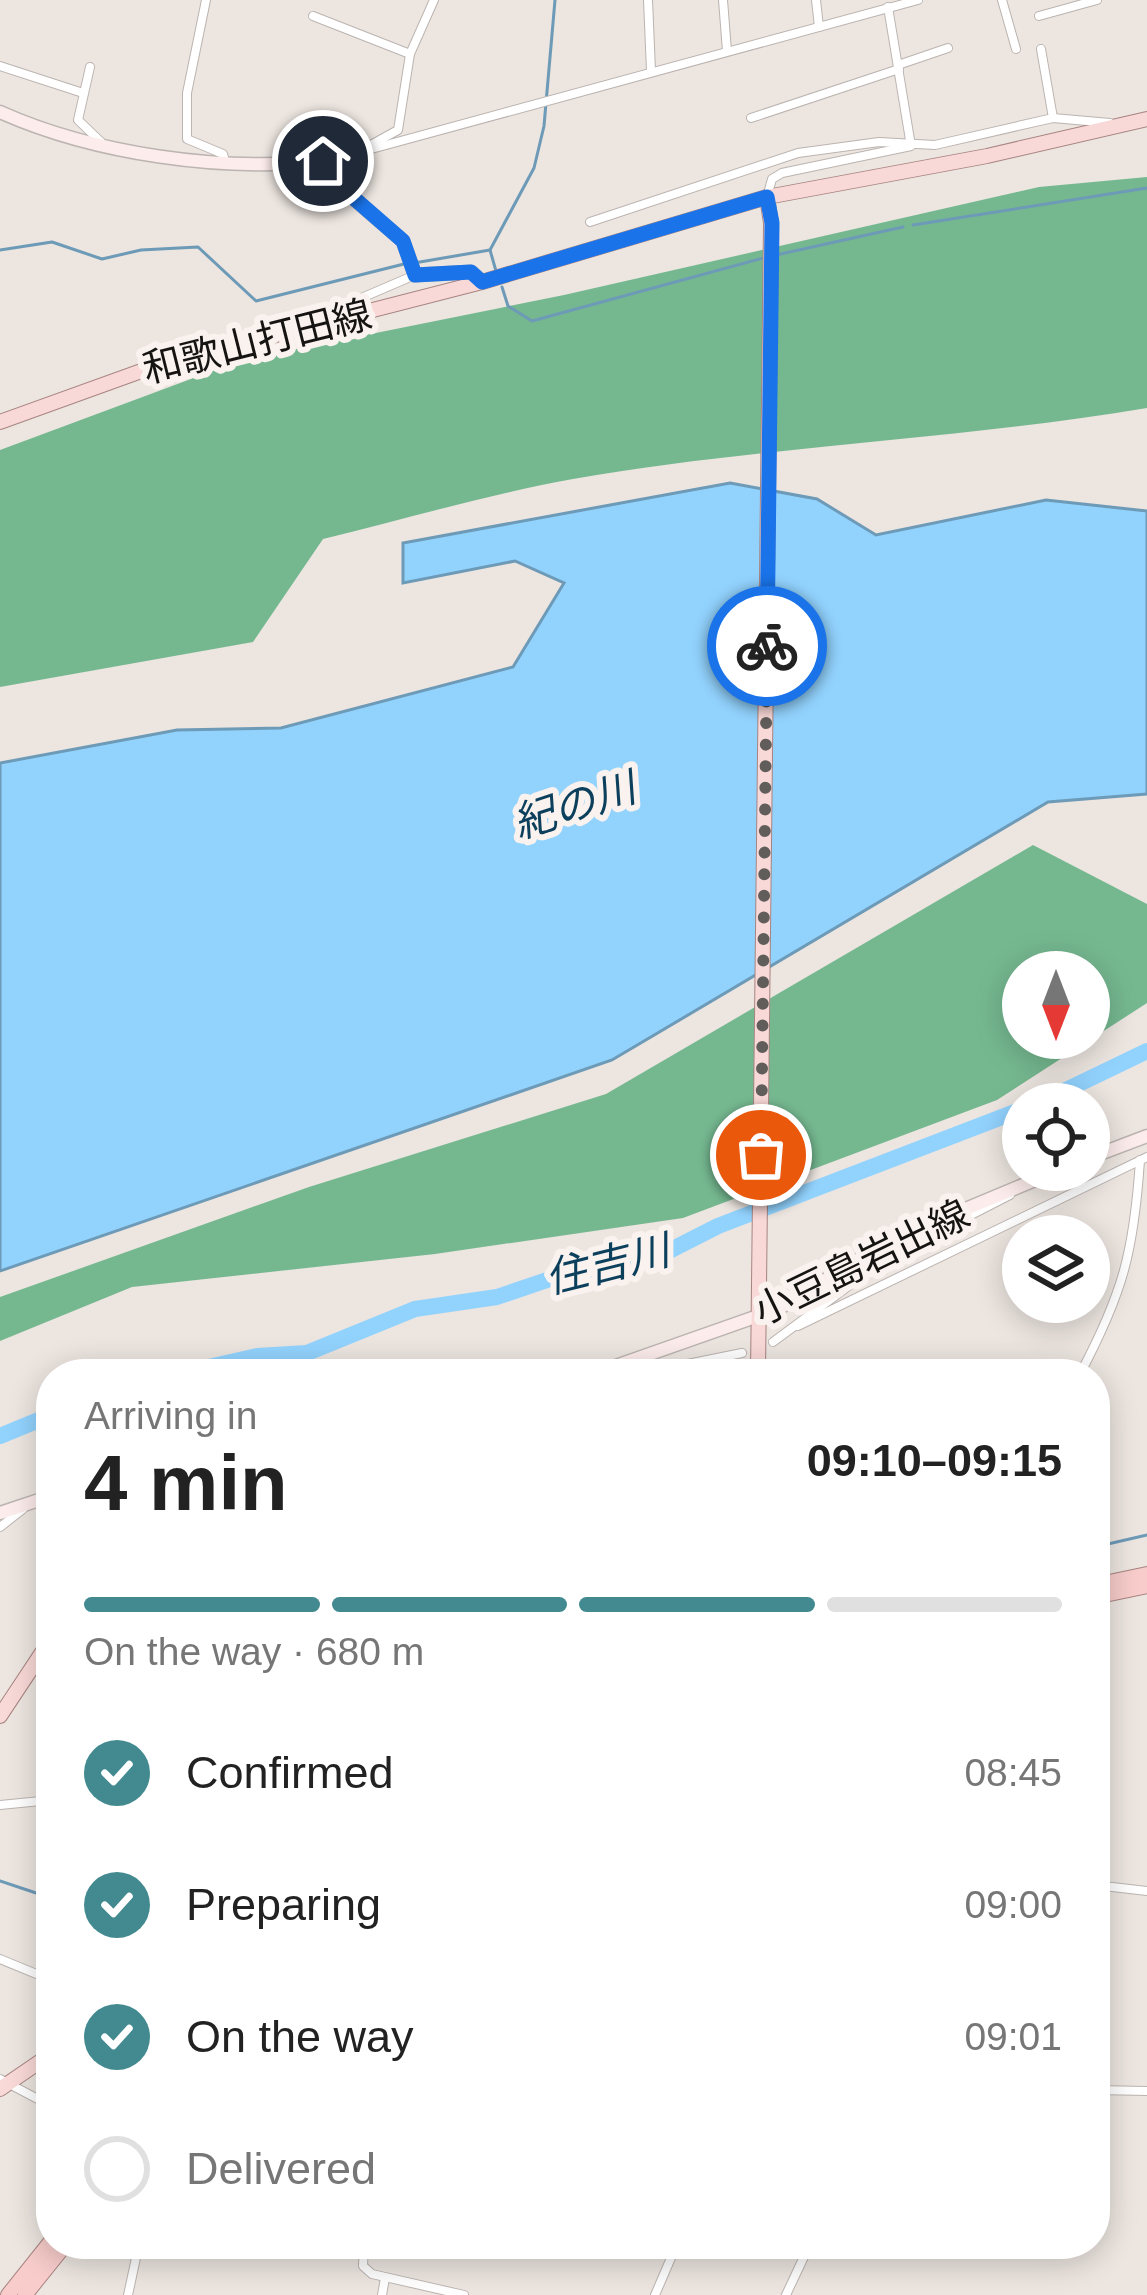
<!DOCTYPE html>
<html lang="en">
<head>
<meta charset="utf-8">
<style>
  :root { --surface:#fff; --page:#f6f6f6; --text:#222; --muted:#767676; --line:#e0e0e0; --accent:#428a90 }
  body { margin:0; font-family:Helvetica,"Noto Sans JP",sans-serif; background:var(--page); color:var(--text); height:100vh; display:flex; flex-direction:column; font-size:45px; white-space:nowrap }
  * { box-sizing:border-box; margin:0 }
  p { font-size:39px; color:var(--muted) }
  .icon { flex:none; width:66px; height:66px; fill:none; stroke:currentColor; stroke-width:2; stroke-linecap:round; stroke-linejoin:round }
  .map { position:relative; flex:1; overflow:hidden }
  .drawer { position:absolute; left:36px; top:1359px; width:1074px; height:900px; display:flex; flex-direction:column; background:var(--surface); border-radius:48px; box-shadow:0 6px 30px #0003 }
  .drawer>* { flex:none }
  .needle { width:78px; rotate:180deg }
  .buttons { position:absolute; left:1002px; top:951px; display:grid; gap:24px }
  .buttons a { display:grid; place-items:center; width:108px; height:108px; border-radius:50%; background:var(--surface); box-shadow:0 6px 30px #0003; font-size:60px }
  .pin { position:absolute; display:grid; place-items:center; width:102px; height:102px; color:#fff; margin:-51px; border:6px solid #fff; border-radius:50%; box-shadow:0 3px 12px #0007 }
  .courier { position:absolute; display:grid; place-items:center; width:120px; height:120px; margin:-60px; border:9px solid #1a73e8; border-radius:50%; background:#fff; color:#222; box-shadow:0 3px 15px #0007 }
  .head em { font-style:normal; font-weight:800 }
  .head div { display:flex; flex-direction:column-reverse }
  .head { display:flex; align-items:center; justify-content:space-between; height:204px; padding:0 48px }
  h1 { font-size:78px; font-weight:800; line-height:90px }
  .bar { display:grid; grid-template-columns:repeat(4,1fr); gap:18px 12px; align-content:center; height:144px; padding:0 48px }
  .bar i { height:15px; border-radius:9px; background:var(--line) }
  .bar .current { background:var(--accent) }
  .bar p { grid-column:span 4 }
  ol { padding:0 48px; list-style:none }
  li { display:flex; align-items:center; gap:36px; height:132px }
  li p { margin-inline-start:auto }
  li .icon { padding:12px; border-radius:50%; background:var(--accent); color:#fff; stroke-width:4 }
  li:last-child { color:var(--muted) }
  li i { width:66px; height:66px; border:6px solid var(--line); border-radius:50% }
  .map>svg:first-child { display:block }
</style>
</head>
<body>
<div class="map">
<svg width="1147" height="2295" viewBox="0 0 1147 2295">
  <rect width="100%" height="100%" fill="#ece5e0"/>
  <g fill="#75b890" fill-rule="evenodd">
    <path d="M1147,177v231c-190,32 -384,38 -574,71 -84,15 -167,40 -250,60l-70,103 -253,45v-237l242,-90 322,-65 475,-108z"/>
    <path d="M1033,845l114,59v99l-150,97 -314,118 -248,36 -303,33 -132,54v-44l309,-110 297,-93zM1023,972h66v66h-66z"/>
  </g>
  <path fill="#92d3fe" stroke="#6d9ab7" stroke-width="3" d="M730,483l87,16 59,36 170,-35 101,11v283l-99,8 -436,258 -612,211v-508l177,-33 104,-2 232,-61 51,-84 -49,-22 -112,22v-40z"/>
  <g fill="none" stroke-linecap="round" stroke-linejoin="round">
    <g stroke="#6d9ab7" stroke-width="3">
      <path d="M913,225l234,-37"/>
      <path d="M0,250l52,-8 50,17 39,-9 57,-3 58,54 148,-37"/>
      <path d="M776,255l127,-28"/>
      <path d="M414,263l76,-13"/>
      <path d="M496,271l-6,-21 44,-82 10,-42 11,-126"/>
      <path d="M502,287l6,19 24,15 235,-64"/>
      <path d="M1095,1547l52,-12"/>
      <path d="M0,1881l51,17"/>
    </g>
    <g stroke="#92d3fe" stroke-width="16">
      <path d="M1037,1104l110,-53"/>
      <path d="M178,1374l79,-18 50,-3 108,-44 82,-12 59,-20 107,-23 55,-28 305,-117"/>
      <path d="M0,1436l51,-21"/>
    </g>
    <defs>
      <g id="minor">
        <path d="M206,0l-19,93v46l36,15 2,7"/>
        <path d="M648,0l3,71"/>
        <path d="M723,0l4,51"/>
        <path d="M816,0l3,27"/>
        <path d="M1002,0l14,49"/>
        <path d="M313,16l97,38"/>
        <path d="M1039,16l58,-16"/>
        <path d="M1041,49l12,69"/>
        <path d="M898,65l50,-17"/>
        <path d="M0,66l83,27"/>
        <path d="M90,67l-12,53 24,23"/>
        <path d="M751,118l148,-49"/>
        <path d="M369,146l29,-16 12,-76 24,-54"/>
        <path d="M364,151l554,-151"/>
        <path d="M767,197l5,-18 10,-6 129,-27 -23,-139"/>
        <path d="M590,222l208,-69 81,-11 56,3 118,-27 57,5"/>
        <path d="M320,321l11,-10 84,-36"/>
        <path d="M798,1326l349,-169"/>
        <path d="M773,1342l112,-83 125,-64"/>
        <path d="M638,1374l104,-21"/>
        <path d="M1080,1374c43,-81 54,-123 60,-214"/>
        <path d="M0,1527l23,-18"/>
        <path d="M0,1805l51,-5"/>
        <path d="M1095,1885l52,6"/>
        <path d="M0,1959l51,21"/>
        <path d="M0,2079l51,27"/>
        <path d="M1095,2090l52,1"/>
        <path d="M364,2244l-1,22 9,8 92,21"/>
        <path d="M128,2295l11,-51"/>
        <path d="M382,2295l3,-17"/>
        <path d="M655,2295l22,-51"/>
        <path d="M786,2295l24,-51"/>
      </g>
      <path id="tertiary" d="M323,161l41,-10"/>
      <g id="secondary">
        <path d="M0,112c94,42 221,60 323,49l8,18 72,62 12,34 56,-3 11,10"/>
        <path d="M1089,1158l58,-22"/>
        <path d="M593,1374l185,-65 111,-68 170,-71"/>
        <path d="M0,1513l51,-17"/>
      </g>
      <g id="primary">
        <path d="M0,422l158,-57 324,-83 285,-85 220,-41 160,-37"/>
        <path d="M758,1374l13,-1151 -4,-26"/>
        <path d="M0,1716l51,-77"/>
        <path d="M0,2089l51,-35"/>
      </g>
      <g id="trunk">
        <path d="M1095,1585l52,-11"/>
        <path d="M1095,1597l52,-11"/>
        <path d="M8,2295l43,-54"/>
        <path d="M25,2295l41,-51"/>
      </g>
    </defs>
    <use href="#minor" stroke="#bbb4b0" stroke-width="10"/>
    <use href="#tertiary" stroke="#bbb4b0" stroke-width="14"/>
    <use href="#secondary" stroke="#bbb4b0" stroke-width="15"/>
    <use href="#primary" stroke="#a78481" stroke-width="16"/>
    <use href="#trunk" stroke="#a78481" stroke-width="16"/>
    <use href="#minor" stroke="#fff" stroke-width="8"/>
    <use href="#tertiary" stroke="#fff" stroke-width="10"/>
    <use href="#secondary" stroke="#fceceb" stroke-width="12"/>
    <use href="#primary" stroke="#f9d9d7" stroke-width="14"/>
    <use href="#trunk" stroke="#f7ccca" stroke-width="14"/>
  </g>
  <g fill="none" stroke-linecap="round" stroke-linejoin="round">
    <path stroke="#615d5a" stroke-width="12" stroke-dasharray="0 21.6" d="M761,1155l6,-509"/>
    <path stroke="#1a73e8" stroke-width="15" d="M323,161l9,18 71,62 12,34 56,-3 11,10 285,-85 5,26 -5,423"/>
  </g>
  <g text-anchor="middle" stroke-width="12" stroke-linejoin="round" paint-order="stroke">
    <g font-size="39" fill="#161412" stroke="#f9f2ee">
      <text transform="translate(257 341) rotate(-14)" y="14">和歌山打田線</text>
      <text transform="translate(861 1262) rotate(-26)" y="14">小豆島岩出線</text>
    </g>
    <g font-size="42" font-style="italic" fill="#0b3f5c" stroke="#f9f2ee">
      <text transform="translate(574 805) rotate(-18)" y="15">紀の川</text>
      <text transform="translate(607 1264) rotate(-14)" y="15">住吉川</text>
    </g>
  </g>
</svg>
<div class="buttons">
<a><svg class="needle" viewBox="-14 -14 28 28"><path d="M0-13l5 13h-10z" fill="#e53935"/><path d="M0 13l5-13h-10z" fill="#767676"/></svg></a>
<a><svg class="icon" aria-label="locate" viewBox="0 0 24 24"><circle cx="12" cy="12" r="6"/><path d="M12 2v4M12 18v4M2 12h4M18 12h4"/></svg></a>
<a><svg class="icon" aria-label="layers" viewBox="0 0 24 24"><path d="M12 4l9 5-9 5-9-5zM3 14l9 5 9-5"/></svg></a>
</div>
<div class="pin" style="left:761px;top:1155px;background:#ea580c"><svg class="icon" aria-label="bag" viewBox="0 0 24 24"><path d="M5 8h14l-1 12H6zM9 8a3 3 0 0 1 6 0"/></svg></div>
<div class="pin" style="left:323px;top:161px;background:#1f2937"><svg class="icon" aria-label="home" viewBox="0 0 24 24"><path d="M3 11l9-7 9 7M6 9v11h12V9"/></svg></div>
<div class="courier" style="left:767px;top:646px"><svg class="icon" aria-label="bike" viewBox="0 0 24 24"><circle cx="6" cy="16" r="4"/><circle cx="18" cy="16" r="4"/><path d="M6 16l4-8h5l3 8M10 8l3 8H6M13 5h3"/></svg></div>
<section class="drawer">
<div class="head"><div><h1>4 min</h1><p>Arriving in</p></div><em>09:10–09:15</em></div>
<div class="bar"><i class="current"></i><i class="current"></i><i class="current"></i><i></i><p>On the way · 680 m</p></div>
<ol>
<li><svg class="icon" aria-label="check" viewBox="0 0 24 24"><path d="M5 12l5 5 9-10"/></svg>Confirmed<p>08:45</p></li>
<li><svg class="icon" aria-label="check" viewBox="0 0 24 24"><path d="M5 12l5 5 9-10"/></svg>Preparing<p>09:00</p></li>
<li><svg class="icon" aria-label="check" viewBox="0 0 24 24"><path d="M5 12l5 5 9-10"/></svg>On the way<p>09:01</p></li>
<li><i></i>Delivered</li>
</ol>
</section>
</div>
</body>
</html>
